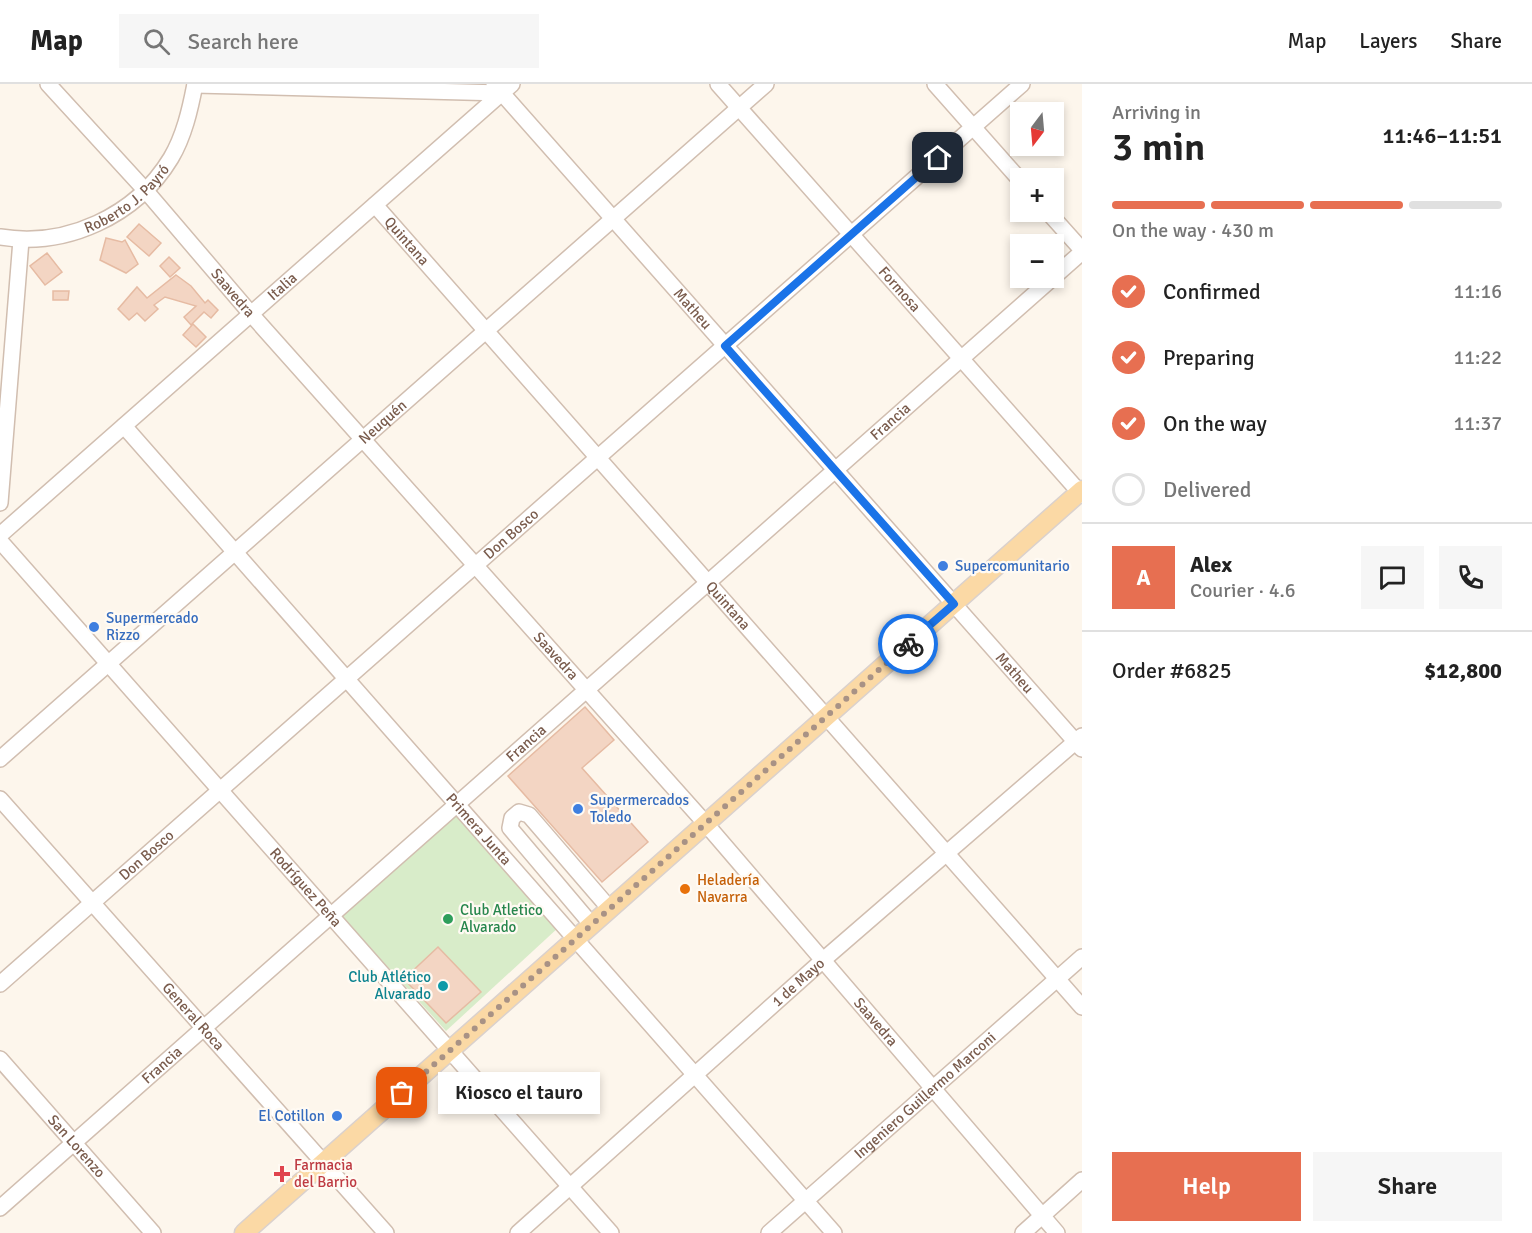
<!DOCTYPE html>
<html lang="en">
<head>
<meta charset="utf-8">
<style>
  :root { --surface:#fff; --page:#f6f6f6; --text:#222; --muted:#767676; --line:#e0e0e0; --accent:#e76f51 }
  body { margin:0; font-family:Signika,sans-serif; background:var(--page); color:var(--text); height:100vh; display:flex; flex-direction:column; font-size:22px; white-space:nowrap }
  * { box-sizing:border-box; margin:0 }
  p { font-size:20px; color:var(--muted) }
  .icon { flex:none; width:33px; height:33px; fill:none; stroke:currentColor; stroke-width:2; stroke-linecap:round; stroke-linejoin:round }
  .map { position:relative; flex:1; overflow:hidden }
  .panel { display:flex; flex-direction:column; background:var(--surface); width:450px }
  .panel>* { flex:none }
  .needle { width:39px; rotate:196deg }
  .fabs { position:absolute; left:1010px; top:18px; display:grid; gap:12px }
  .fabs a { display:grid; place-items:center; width:54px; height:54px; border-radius:0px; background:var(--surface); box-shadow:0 3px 9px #0003; font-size:30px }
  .pin { position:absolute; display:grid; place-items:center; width:51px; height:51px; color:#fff; margin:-26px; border-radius:12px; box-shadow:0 3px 9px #0006 }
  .courier { position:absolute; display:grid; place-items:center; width:60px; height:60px; margin:-30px; border:4px solid #1a73e8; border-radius:50%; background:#fff; color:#222; box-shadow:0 2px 8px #0007 }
  .bubble { position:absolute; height:42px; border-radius:0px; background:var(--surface); box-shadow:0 3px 9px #0003; font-size:20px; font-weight:600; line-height:42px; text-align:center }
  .summary em { font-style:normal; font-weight:600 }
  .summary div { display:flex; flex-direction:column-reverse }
  .summary { display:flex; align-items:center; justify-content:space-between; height:102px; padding:0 30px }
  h1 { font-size:39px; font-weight:600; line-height:45px }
  .bar { display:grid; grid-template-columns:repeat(4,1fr); gap:9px 6px; align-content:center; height:72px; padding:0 30px }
  .bar i { height:8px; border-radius:4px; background:var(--line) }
  .bar .current { background:var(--accent) }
  .bar p { grid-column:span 4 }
  .line { display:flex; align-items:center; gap:15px; padding:0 30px; border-top:2px solid var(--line) }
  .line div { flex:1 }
  .round { display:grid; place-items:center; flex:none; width:63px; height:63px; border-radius:0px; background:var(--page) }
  ol { padding:0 30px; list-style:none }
  li { display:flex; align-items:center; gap:18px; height:66px }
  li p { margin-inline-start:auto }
  li .icon { padding:6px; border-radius:50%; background:var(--accent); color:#fff; stroke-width:4 }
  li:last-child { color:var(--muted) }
  li i { width:33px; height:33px; border:3px solid var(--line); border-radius:50% }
  .action { display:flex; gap:12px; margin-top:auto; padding:12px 30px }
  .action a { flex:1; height:69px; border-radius:0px; background:var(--accent); color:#fff; font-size:24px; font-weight:600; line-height:69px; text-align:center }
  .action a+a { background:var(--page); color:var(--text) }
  header { display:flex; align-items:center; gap:36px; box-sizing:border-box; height:84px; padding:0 30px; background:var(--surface); border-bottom:2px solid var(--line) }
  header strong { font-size:28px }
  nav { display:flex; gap:33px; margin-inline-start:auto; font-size:21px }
  .search { width:420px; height:54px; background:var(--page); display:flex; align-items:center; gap:15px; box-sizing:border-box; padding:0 21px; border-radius:0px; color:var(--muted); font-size:22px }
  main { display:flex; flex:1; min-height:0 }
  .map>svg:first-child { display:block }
</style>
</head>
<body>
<header>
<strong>Map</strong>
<div class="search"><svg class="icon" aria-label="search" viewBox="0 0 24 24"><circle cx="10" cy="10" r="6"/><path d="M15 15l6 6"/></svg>Search here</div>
<nav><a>Map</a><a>Layers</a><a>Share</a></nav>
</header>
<main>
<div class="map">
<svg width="1082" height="1149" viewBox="0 0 1082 1149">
  <rect width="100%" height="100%" fill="#fdf6ec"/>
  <path fill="#d8ecc9" d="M455,724l104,119 -113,104 -109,-120z"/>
  <g fill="#f3d5c3" stroke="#e6bba3" stroke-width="1.5">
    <path d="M139,140l22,19 -12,13 -22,-19z"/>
    <path d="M106,154l16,4 3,-2 13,24 -12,9 -26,-13z"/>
    <path d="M47,169l15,19 -17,13 -15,-19z"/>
    <path d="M169,173l11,11 -10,9 -10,-11z"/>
    <path d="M176,191l15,11 14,17 3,-3 10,10 -7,8 -7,-6 -13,13 -7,-8 12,-11 -31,-9 -11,8 4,4 -13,12 -8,-8 -8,7 -11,-11 19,-22 10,11z"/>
    <path d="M53,207h16l-1,9h-15z"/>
    <path d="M193,240l13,13 -10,10 -13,-12z"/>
    <path d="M585,623l29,33 -32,28 66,74 -46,40 -94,-106z"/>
    <path d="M438,863l43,45 -35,31 -42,-44z"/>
  </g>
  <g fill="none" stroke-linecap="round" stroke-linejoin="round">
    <defs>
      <g id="minor">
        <path id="s1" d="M48,0l98,107 105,123 455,510 351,409"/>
        <path id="s2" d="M494,0l588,665"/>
        <path id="s3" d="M718,0l364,411"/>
        <path d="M935,0l85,96"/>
        <path d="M195,1l307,8"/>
        <path id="s4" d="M375,121l707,802"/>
        <path d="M1048,128l34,38"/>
        <path id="s5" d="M0,153c66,11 136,-21 171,-79 13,-22 19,-48 24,-74"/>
        <path id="s6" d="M124,342l710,807"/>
        <path d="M0,419l21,-263"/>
        <path id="s7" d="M0,451l512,-451"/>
        <path id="s8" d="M0,457l611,692"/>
        <path id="s9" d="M0,675l766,-675"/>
        <path id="s10" d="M0,715l386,434"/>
        <path d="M592,841l-82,-97 2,-10 7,-6 10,3 81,94"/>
        <path id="s11" d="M0,900l1022,-900"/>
        <path id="s12" d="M0,975l153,174"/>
        <path id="s13" d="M0,1124l1082,-956"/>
        <path id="s14" d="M518,1149l304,-272 260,-225"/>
        <path id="s15" d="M769,1149l313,-276"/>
        <path d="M1023,1149l59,-53"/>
      </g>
      <path id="major" d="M244,1149l838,-743"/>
    </defs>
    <use href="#minor" stroke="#d1beb0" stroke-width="18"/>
    <use href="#major" stroke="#dad1cd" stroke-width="21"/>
    <use href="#minor" stroke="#fff" stroke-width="15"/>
    <use href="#major" stroke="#fbd9a5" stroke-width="18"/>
  </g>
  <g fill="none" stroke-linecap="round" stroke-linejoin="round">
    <path stroke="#a89285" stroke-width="6" stroke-dasharray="0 10.8" d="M402,1009l506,-449"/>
    <path stroke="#1a73e8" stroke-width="8" d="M908,560l46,-40 -229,-258 213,-188"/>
  </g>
  <g fill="#3f7fe0" stroke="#fffaf3" stroke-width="2">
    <circle cx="943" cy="482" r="6"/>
    <circle cx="94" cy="543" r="6"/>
    <circle cx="578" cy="725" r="6"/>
    <circle cx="337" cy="1032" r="6"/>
  </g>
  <circle fill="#e8710a" stroke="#fffaf3" stroke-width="2" cx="685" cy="805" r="6"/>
  <circle fill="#2e9e5b" stroke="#fffaf3" stroke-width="2" cx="448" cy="835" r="6"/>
  <circle fill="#0f9aa8" stroke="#fffaf3" stroke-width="2" cx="443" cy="902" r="6"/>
  <path fill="#e0444e" stroke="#fffaf3" stroke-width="2" d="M279 1081h6v6h6v6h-6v6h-6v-6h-6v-6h6z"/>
  <g text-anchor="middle" stroke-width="4.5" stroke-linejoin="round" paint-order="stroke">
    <g font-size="15" fill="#7a5c4d" stroke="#fffaf3">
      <text dy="5" stroke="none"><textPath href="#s5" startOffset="138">Roberto J. Payró</textPath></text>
      <text dy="5" stroke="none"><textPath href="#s4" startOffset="48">Quintana</textPath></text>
      <text dy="5" stroke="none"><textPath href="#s7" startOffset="376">Italia</textPath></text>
      <text dy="5" stroke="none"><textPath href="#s3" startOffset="274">Formosa</textPath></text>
      <text dy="5" stroke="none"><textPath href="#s1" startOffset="279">Saavedra</textPath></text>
      <text dy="5" stroke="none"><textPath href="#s2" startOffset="300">Matheu</textPath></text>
      <text dy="5" stroke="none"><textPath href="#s9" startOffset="510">Neuquén</textPath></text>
      <text dy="5" stroke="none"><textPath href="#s13" startOffset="1188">Francia</textPath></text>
      <text dy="5" stroke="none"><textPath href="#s11" startOffset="681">Don Bosco</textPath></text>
      <text dy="5" stroke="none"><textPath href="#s4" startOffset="534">Quintana</textPath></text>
      <text dy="5" stroke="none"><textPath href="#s1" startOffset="765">Saavedra</textPath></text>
      <text dy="5" stroke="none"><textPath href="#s2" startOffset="786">Matheu</textPath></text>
      <text dy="5" stroke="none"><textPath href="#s13" startOffset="702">Francia</textPath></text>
      <text dy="5" stroke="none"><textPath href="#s6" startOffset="537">Primera Junta</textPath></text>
      <text dy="5" stroke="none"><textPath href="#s11" startOffset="195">Don Bosco</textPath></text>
      <text dy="5" stroke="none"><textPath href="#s8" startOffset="462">Rodríguez Peña</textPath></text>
      <text dy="5" stroke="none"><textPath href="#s14" startOffset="376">1 de Mayo</textPath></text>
      <text dy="5" stroke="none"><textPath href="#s10" startOffset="291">General Roca</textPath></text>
      <text dy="5" stroke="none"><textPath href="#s1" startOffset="1251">Saavedra</textPath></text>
      <text dy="5" stroke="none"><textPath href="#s13" startOffset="216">Francia</textPath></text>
      <text dy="5" stroke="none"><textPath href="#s15" startOffset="208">Ingeniero Guillermo Marconi</textPath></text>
      <text dy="5" stroke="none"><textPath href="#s12" startOffset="116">San Lorenzo</textPath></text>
    </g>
    <g font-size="15" fill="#366cbe" stroke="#fffaf3" text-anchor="start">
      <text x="955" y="487">Supercomunitario</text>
      <text x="106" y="539">Supermercado<tspan x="106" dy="17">Rizzo</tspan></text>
      <text x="590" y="721">Supermercados<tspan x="590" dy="17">Toledo</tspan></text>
      <text x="325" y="1037" text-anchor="end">El Cotillon</text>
    </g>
    <g font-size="15" fill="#c56008" stroke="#fffaf3" text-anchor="start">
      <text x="697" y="801">Heladería<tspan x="697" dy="17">Navarra</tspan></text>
    </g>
    <g font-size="15" fill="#27864d" stroke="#fffaf3" text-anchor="start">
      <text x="460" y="831">Club Atletico<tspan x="460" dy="17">Alvarado</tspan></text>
    </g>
    <g font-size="15" fill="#0d838f" stroke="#fffaf3" text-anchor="end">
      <text x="431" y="898">Club Atlético<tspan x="431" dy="17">Alvarado</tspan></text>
    </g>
    <g font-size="15" fill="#be3a42" stroke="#fffaf3" text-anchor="start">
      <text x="294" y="1086">Farmacia<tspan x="294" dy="17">del Barrio</tspan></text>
    </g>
  </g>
</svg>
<div class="fabs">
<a><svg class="needle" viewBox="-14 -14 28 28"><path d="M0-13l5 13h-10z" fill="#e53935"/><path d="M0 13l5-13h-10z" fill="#767676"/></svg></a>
<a>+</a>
<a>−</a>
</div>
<div class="pin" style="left:402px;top:1009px;background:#ea580c"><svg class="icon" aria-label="bag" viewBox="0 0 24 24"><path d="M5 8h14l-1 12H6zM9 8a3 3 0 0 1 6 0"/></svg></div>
<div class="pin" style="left:938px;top:74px;background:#1f2937"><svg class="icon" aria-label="home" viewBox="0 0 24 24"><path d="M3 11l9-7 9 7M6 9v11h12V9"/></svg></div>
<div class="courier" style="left:908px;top:560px"><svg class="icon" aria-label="bike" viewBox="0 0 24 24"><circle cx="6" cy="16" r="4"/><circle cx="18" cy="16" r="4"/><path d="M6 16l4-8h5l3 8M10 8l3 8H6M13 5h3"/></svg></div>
<div class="bubble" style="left:438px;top:988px;width:162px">Kiosco el tauro</div>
</div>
<section class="panel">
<div class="summary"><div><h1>3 min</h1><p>Arriving in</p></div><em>11:46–11:51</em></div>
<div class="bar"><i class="current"></i><i class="current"></i><i class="current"></i><i></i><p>On the way · 430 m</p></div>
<ol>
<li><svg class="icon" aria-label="check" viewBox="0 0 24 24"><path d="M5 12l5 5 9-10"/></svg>Confirmed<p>11:16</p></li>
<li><svg class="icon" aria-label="check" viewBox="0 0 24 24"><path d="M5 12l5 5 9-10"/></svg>Preparing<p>11:22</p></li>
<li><svg class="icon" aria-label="check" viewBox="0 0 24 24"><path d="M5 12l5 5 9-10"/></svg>On the way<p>11:37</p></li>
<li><i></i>Delivered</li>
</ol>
<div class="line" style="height:108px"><b class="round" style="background:var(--accent);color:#fff">A</b><div><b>Alex</b><p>Courier · 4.6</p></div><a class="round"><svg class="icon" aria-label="chat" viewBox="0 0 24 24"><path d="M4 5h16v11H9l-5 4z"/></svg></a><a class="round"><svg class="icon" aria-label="phone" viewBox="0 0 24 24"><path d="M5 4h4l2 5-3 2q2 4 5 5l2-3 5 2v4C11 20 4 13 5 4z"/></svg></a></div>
<div class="line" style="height:78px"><div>Order #6825</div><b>$12,800</b></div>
<div class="action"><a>Help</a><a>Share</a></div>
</section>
</main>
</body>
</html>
